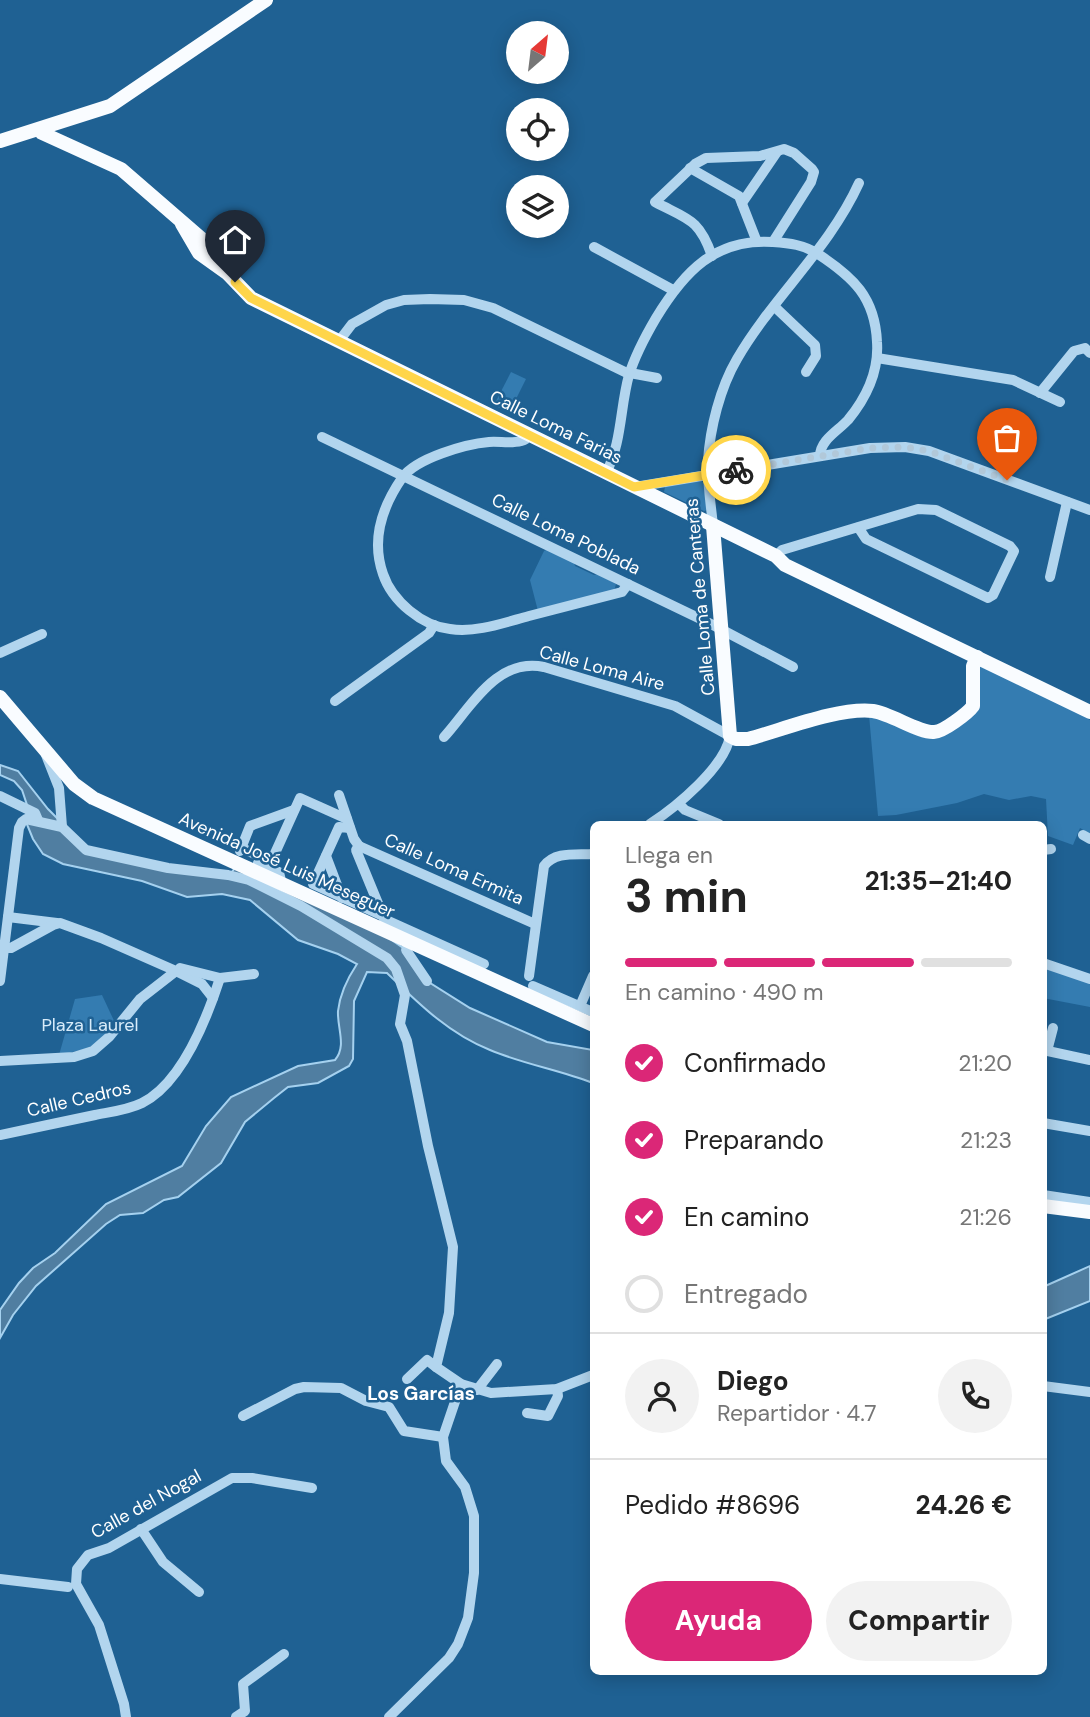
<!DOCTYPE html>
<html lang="es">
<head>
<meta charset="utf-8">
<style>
  :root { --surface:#fff; --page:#f2f2f2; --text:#222; --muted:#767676; --line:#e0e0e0; --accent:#db2777 }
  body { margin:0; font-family:"DM Sans",sans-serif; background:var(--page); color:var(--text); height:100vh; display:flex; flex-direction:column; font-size:26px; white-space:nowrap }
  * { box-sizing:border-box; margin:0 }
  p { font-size:23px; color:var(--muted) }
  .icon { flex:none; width:38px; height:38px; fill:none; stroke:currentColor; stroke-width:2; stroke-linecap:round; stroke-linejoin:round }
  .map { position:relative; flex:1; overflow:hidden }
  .panel { position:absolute; left:590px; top:821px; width:457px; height:854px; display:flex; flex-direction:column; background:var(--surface); border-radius:10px; box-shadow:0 4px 18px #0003 }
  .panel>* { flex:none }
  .needle { width:46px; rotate:28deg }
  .controls { position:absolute; left:506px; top:21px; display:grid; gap:14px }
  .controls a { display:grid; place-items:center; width:63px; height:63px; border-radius:50%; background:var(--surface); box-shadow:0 4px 18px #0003; font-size:35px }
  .pin { position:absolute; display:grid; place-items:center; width:60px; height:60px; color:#fff; margin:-72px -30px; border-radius:50% 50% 50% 0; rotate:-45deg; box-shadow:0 0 7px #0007 }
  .pin .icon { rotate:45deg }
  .courier { position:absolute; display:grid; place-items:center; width:70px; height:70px; margin:-35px; border:5px solid #ffd54a; border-radius:50%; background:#fff; color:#222; box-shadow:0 2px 9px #0007 }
  .overview em { font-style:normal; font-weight:700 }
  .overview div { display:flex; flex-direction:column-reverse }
  .overview { display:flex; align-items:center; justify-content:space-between; height:119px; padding:0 35px }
  h1 { font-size:46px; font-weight:700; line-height:52px }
  .bar { display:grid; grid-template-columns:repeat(4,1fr); gap:10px 7px; align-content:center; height:84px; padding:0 35px }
  .bar i { height:9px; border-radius:5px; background:var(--line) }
  .bar .current { background:var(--accent) }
  .bar p { grid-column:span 4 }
  .line { display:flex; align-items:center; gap:18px; padding:0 35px; border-top:2px solid var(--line) }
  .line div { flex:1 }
  .round { display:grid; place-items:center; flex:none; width:74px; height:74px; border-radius:37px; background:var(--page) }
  ol { padding:0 35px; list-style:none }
  li { display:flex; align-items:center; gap:21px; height:77px }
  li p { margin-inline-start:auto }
  li .icon { padding:7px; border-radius:50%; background:var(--accent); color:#fff; stroke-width:4 }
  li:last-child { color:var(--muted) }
  li i { width:38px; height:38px; border:4px solid var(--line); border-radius:50% }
  .button { display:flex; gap:14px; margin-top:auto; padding:14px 35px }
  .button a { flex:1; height:80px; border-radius:42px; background:var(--accent); color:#fff; font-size:28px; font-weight:700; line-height:80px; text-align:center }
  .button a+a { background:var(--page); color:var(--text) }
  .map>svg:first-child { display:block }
</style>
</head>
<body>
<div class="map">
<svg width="1090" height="1717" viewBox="0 0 1090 1717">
  <rect width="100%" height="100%" fill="#1f6193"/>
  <g fill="#347cb1">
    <path d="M511,372l15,7 -17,34 -15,-8z"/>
    <path d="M702,481l2,3 3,26 -3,1 -40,-19 1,-5z"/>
    <path d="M548,549l26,13 1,4 19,9 4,-1 18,10 -2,7 -76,20 -8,-31 14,-29z"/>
    <path d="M978,665l105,49v2l7,4v114l-10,-6 -7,17 -25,-9 -2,-37 -15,-3 -22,4 -25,-6 -27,9 -61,12 -18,1 -9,-101 57,19 43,-19z"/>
    <path d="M1043,966l47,17v24l-47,-9z"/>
    <path d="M102,995l14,30 -17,21 -40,9 16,-56z"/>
  </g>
  <g fill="#507ea1" stroke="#a5d1ef" stroke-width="2">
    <path d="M0,765l18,6 30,38 39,39 81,18 63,7 4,-5 148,66 23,16 21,31 43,27 77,34 46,8v33c-33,-13 -70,-19 -103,-33 -41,-16 -72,-47 -103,-77l-20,-1 -13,29 -1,58 -4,7 -31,17 -30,4 -14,11 -29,24 -24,41 -43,34 -14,3 -21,13 -23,2 -14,9 -70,62 -23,29 -13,23v-28l19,-27 14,-15 22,-15 51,-49 76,-38 24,-40 25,-29 67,-31 37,-6c12,-14 2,-32 3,-49 2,-18 9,-32 19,-47l-19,-10 -40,-14 -48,-40 -28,-6 -35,3 -45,-16 -79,-17 -20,-10 -10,-15 -7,-17 1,-17 -5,-15 -8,-9 -14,-6z"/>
    <path d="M1090,1266v35l-47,19v-33z"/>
  </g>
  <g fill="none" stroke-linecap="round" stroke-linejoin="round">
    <g stroke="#b2d5ee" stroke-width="10">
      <path d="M690,168l49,28 18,46"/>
      <path d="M742,203l35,-51"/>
      <path d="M594,247l79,43"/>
      <path d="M712,256c-13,-38 -25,-37 -57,-54l40,-38 11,-6 54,-2 24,-7 10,4 18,16 2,3 -3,10 -38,60"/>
      <path d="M775,307l40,38 1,11 -10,16"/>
      <path d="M339,341l13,-17 34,-19 18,-5 26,-1 34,1 29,8 136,66"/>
      <path d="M877,358l136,22 47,22"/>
      <path d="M630,373l27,5"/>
      <path d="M1040,393l34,-42 11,-3 5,5"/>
      <path d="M528,435c-2,4 -2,5 -7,6 -10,3 -22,0 -32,1 -23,2 -73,16 -87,36 -20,29 -31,62 -19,96 9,27 39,52 67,55 26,4 53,-6 79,-13 31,-8 62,-16 93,-24l6,-8"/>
      <path d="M322,437l391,188 80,42"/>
      <path d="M606,473c16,-30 14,-66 23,-98 6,-19 17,-40 27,-57 28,-46 59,-80 117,-76 16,1 32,3 45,12 35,23 57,43 59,88 2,29 -11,56 -29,78 -10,11 -28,20 -28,36"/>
      <path d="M635,487l235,-39 35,-1 24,4 161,59"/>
      <path d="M713,526c-2,-21 -6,-44 -5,-65 2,-33 12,-73 29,-102 36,-62 92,-110 122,-176"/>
      <path d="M776,556l6,-6 136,-41 18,1 74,36 4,5 -21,44 -5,3 -122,-59 -8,-12"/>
      <path d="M1050,577l17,-75"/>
      <path d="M0,653l42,-19"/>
      <path d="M335,701l94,-68 5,-8"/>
      <path d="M444,737c27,-30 53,-80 100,-70l131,39 55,30c-5,31 -54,71 -80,88"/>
      <path d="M46,755l13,33 3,39"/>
      <path d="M339,795l15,44 5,7 -3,4 28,68"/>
      <path d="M0,796l35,17 3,7"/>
      <path d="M679,804l6,6 34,14"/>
      <path d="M350,828l-11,-1 -26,57 70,32"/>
      <path d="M1083,835l7,4"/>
      <path d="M359,846l176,78"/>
      <path d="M240,847l31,15 29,-64 47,21"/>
      <path d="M1043,850l8,-1"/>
      <path d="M240,851l10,-25 44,-16"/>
      <path d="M326,856l16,42"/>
      <path d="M258,863l21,9 3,13"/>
      <path d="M8,917l49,6"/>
      <path d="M384,919l100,45"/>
      <path d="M410,942l-4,8 21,31"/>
      <path d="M4,948h7l42,-23 7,-2 41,15 75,33 26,13 11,14"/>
      <path d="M1043,963l47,16"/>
      <path d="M180,968l40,10 34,-4"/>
      <path d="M529,976l15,-110c11,-15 32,-11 49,-12"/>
      <path d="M0,981l19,-153 3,-6 4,-3 36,8 24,23 82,18 60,7 21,5 52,26 86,52 9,11 9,26 -5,29 7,17 21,105 25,101 -4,66 -13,54 25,17 30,9 66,-4 36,-14"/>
      <path d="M533,986l60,26"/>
      <path d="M580,1006l13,-30"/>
      <path d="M1043,1050l47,10"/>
      <path d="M1047,1051l6,-23"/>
      <path d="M0,1061l74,-4 19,-6 16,-14 31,-38 36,-28"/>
      <path d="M1043,1123l47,8"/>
      <path d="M0,1135c32,-7 63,-13 95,-20 15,-3 33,-5 47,-12 40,-20 65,-85 78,-125"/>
      <path d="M1043,1195l47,7"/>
      <path d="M407,1379l20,-19 9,7"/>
      <path d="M1043,1386l47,6"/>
      <path d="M477,1390l20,-26"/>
      <path d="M527,1413l21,3 10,-20 -1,-7"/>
      <path d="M243,1416l52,-27 9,-2 37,1 25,13 23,6 15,24 39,6"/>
      <path d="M141,1529l22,33 36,30"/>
      <path d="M0,1579l68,8"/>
      <path d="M126,1717l-2,-13 -25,-79 -23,-41 1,-15 11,-14 21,-7 123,-70h20l60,10"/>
      <path d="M236,1717l9,-6 -2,-27 41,-30"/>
      <path d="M389,1717l60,-59 9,-14 10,-26 6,-45v-57l-9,-29 -19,-26 -3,-24 18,-53"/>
    </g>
    <g stroke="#f9fcff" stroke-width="14">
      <path d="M40,129l2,4 79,36 97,84 13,20"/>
      <path d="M0,141l110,-35 156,-106"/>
      <path d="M182,224l17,29 28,20 24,25 525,258 9,9 305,147"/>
      <path d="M713,526l17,210 6,3h12c34,-9 91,-32 125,-28 19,3 46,22 61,21 9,0 34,-19 39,-26v-40l4,-9"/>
      <path d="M0,697l74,87 19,14 500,227"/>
      <path d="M1043,1206l47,6"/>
    </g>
  </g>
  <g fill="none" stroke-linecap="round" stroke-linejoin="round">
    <path stroke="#b1c8d9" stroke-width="7" stroke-dasharray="0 12.6" d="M736,470l134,-22 35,-1 24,4 78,29"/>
    <path stroke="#ffd54a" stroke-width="9" d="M235,282l16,16 383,189 102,-17"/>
  </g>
  <g text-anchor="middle" stroke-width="5" stroke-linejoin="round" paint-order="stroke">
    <g font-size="18" fill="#fff" stroke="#1f6193">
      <text transform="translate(556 427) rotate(26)" y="6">Calle Loma Farias</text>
      <text transform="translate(566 534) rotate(26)" y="6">Calle Loma Poblada</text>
      <text transform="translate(700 597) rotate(-95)" y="6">Calle Loma de Canteras</text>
      <text transform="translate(602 668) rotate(15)" y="6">Calle Loma Aire</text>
      <text transform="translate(287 865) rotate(24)" y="6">Avenida José Luis Meseguer</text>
      <text transform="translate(454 869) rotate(24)" y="6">Calle Loma Ermita</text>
      <text transform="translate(79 1099) rotate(-13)" y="6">Calle Cedros</text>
      <text transform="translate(146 1504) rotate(-29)" y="6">Calle del Nogal</text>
    </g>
    <g font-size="18" fill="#d8ecfa" stroke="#1f6193">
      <text x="90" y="1031">Plaza Laurel</text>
    </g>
    <g font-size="19" font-weight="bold" fill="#fff" stroke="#1f6193">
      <text x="421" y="1400">Los Garcías</text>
    </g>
  </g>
</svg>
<div class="controls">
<a><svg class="needle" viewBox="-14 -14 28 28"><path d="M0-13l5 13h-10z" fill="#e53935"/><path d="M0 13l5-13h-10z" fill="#767676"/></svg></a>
<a><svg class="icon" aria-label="locate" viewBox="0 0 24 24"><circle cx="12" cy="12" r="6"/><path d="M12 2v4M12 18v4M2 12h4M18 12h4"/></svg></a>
<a><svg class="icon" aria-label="layers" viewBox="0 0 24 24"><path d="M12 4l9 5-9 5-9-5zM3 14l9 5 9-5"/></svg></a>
</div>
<div class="pin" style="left:1007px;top:480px;background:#ea580c"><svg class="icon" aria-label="bag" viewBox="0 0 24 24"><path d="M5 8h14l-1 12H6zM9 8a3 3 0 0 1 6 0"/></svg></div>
<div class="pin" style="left:235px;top:282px;background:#1f2937"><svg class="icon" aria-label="home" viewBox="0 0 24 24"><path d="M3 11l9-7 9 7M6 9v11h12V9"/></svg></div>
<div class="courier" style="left:736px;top:470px"><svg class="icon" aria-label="bike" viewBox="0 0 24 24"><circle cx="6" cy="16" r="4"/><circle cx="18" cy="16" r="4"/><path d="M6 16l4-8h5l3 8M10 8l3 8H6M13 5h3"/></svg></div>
<section class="panel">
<div class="overview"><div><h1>3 min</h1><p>Llega en</p></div><em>21:35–21:40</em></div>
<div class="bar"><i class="current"></i><i class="current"></i><i class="current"></i><i></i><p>En camino · 490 m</p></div>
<ol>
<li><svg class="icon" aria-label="check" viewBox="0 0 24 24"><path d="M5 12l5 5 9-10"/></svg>Confirmado<p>21:20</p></li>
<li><svg class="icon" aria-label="check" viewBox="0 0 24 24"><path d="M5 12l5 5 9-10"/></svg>Preparando<p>21:23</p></li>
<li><svg class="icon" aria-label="check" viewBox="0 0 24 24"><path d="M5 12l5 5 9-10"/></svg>En camino<p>21:26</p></li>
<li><i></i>Entregado</li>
</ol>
<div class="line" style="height:126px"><a class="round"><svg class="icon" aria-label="person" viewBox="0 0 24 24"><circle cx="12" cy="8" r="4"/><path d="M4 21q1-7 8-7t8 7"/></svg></a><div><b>Diego</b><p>Repartidor · 4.7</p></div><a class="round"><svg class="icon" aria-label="phone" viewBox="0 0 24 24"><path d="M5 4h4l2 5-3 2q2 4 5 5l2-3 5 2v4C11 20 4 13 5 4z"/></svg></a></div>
<div class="line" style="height:91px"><div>Pedido #8696</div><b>24.26 €</b></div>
<div class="button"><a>Ayuda</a><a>Compartir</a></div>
</section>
</div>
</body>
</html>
